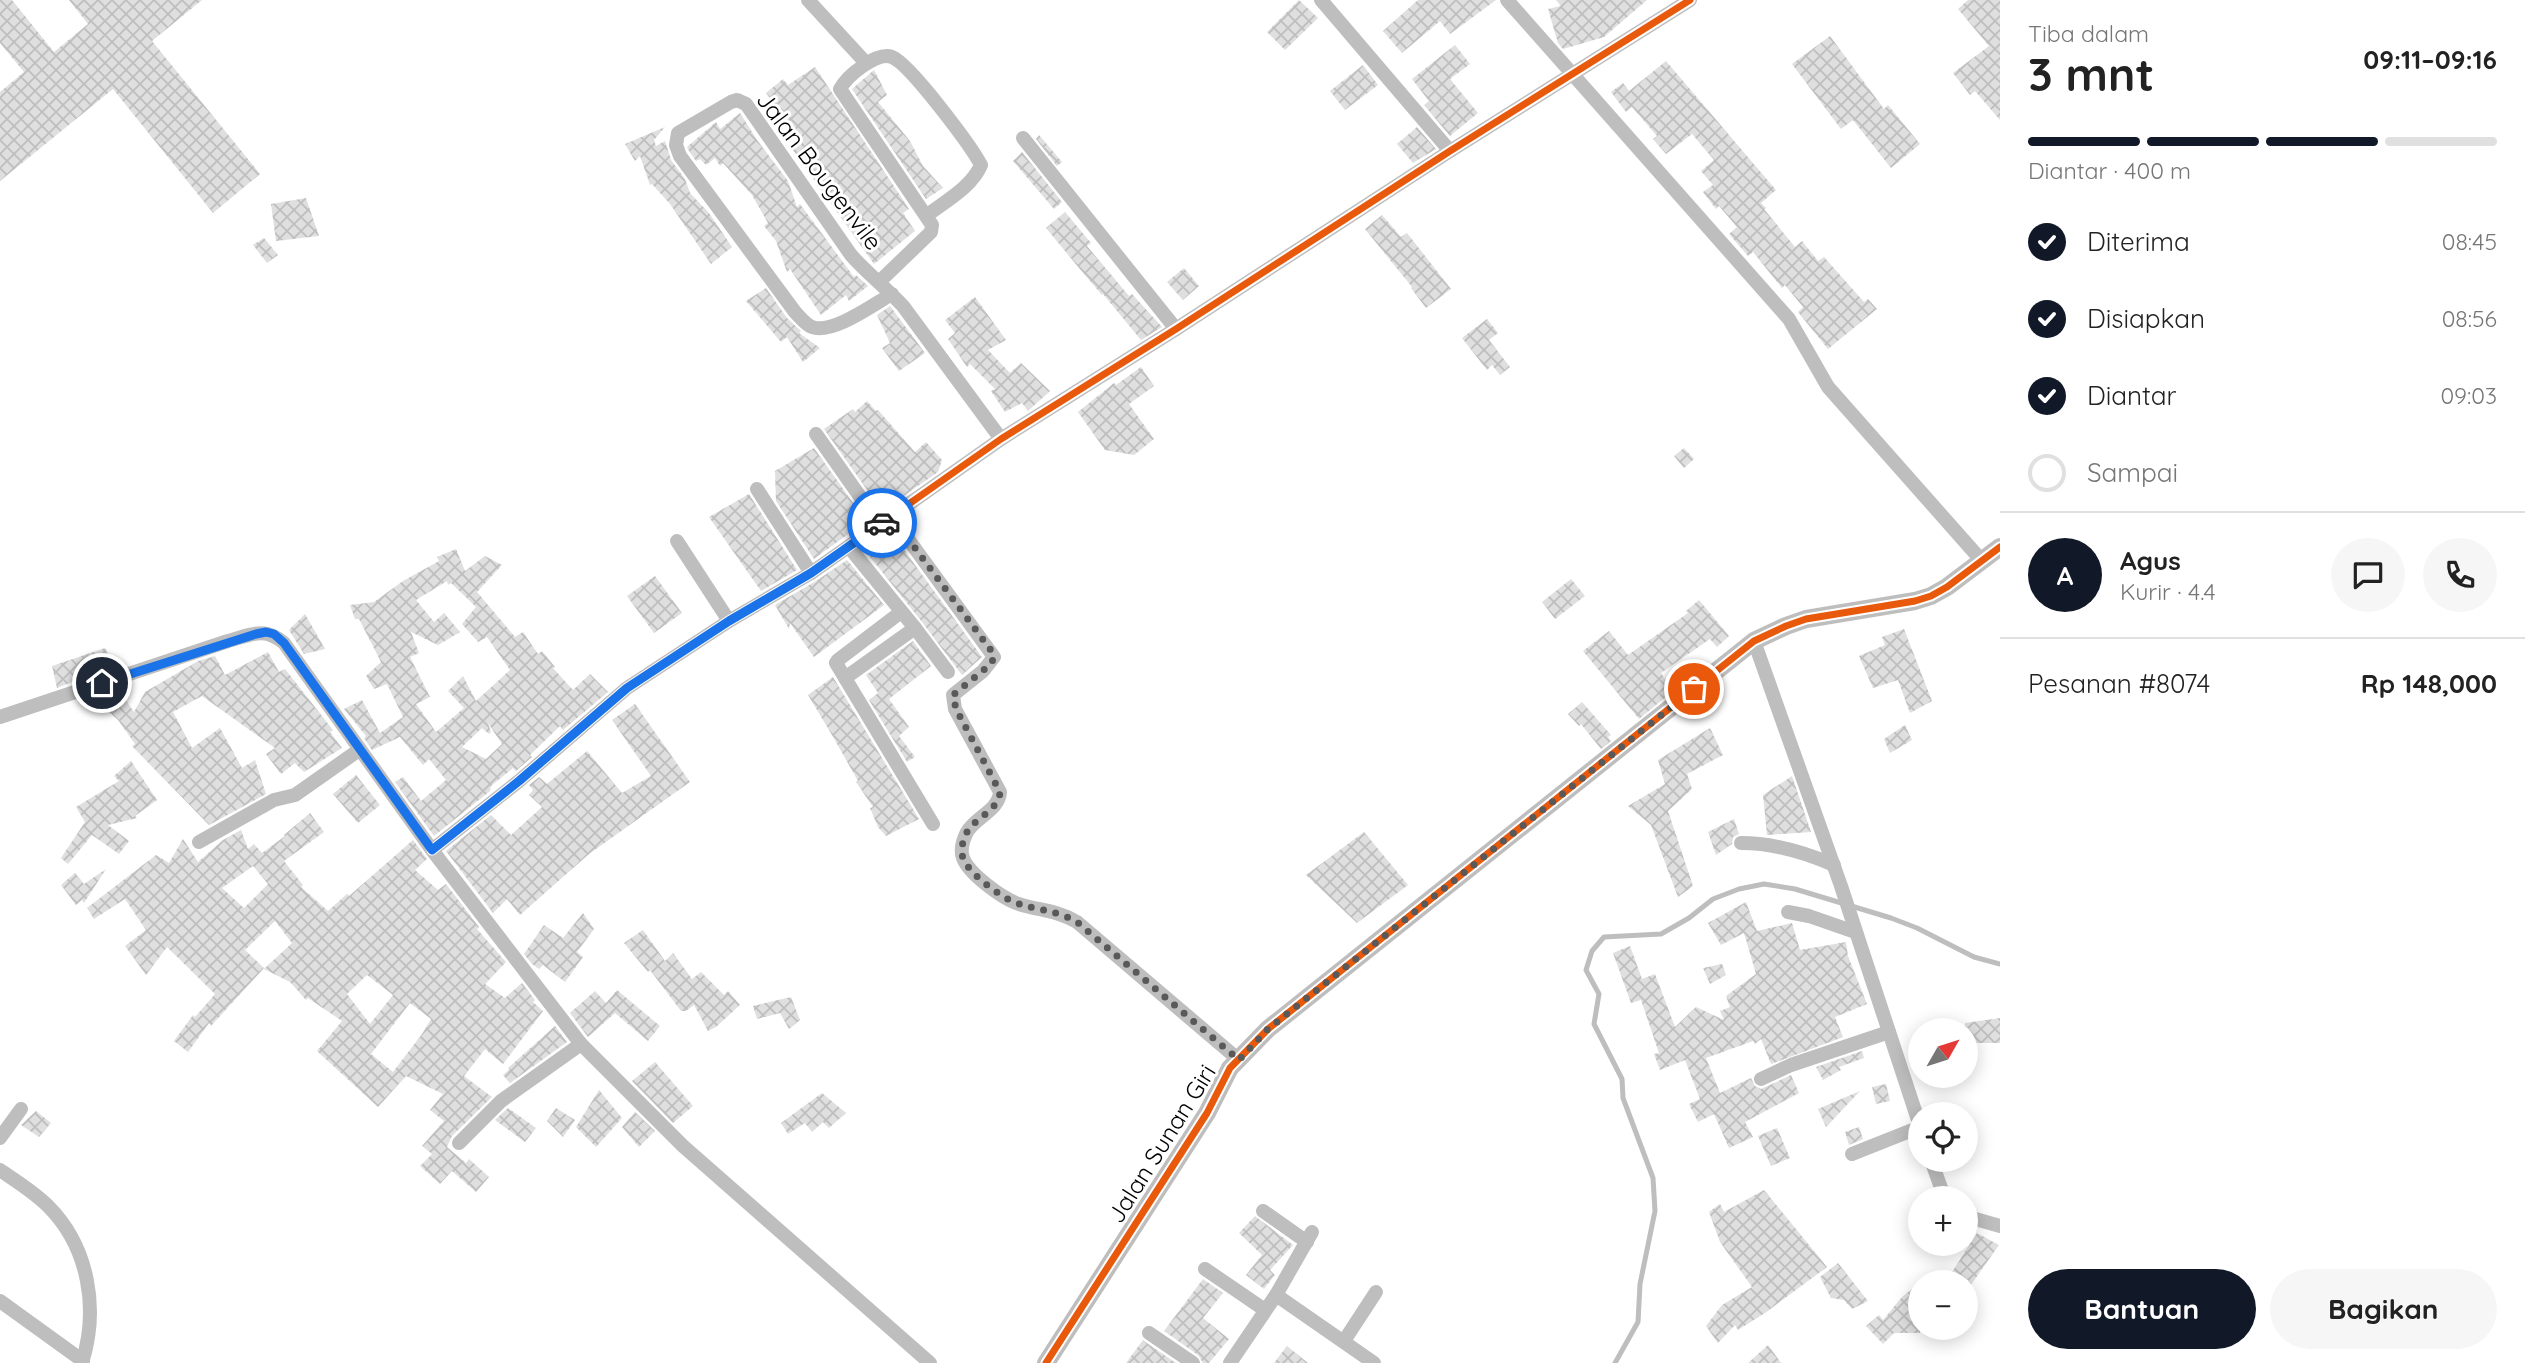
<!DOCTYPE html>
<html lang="id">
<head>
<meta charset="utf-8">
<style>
  :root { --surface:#fff; --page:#f6f6f6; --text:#222; --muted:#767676; --line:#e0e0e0; --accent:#111827 }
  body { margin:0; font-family:Quicksand,sans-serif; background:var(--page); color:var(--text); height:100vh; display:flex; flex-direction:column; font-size:26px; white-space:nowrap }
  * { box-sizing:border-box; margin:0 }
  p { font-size:23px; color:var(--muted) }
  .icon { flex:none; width:38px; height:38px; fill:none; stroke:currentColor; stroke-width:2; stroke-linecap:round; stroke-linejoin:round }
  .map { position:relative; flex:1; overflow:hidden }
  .panel { display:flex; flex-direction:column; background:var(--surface); width:525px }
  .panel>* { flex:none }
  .needle { width:46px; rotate:51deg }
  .fabs { position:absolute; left:1908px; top:1018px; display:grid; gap:14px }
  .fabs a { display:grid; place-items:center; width:70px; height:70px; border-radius:50%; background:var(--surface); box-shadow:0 4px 18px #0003; font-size:35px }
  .pin { position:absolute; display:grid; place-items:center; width:60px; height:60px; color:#fff; margin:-30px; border:4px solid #fff; border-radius:50%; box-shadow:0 2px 7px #0007 }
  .courier { position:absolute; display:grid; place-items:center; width:70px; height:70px; margin:-35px; border:5px solid #1a73e8; border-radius:50%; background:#fff; color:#222; box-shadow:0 2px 9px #0007 }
  .overview em { font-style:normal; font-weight:800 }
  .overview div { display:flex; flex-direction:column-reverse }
  .overview { display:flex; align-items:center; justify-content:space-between; height:119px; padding:0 28px }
  h1 { font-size:46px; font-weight:800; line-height:52px }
  .bar { display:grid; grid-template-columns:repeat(4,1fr); gap:10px 7px; align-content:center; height:84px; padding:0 28px }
  .bar i { height:9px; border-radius:5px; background:var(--line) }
  .bar .current { background:var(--accent) }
  .bar p { grid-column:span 4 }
  .line { display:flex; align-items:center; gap:18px; padding:0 28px; border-top:2px solid var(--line) }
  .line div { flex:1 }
  .round { display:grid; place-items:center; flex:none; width:74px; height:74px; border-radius:37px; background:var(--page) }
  ol { padding:0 28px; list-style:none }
  li { display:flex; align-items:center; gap:21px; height:77px }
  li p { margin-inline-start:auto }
  li .icon { padding:7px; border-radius:50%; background:var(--accent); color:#fff; stroke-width:4 }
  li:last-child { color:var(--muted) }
  li i { width:38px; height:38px; border:4px solid var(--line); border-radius:50% }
  .primary-button { display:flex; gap:14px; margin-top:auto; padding:14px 28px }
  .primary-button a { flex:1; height:80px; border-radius:42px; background:var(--accent); color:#fff; font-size:28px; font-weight:800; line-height:80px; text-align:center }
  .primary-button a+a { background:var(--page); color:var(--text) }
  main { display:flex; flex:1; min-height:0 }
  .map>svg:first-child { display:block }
</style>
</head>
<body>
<main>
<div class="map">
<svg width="2000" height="1363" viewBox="0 0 2000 1363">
  <defs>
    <pattern id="building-cross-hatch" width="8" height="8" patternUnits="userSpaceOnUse" patternTransform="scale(1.75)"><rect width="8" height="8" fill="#dfdfdf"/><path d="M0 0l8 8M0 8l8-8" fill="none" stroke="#bebebe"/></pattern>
  </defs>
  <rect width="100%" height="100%" fill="#fff"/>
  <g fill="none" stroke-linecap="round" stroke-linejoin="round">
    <path stroke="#bebebe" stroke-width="5" d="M1615,1363l23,-41 2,-38 15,-73 -2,-33 -30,-80 -1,-19 -28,-55 5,-30 -13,-24 6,-19 12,-14 57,-3 28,-16 24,-19 26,-10 25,-5 31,5 96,29 26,10 57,29 26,7"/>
  </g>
  <g fill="url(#building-cross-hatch)" fill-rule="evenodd">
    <path d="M0,0h12l42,52 34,-28 -19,-24h133l-50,41 108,133 -47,39 -100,-124 -113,92v-89l24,-20 -24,-29z"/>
    <path d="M1299,0l19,18 -33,32 -18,-18z"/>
    <path d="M1418,0h78l-46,34 -10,-13 -38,32 -19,-22z"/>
    <path d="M1556,0h91l-43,37 -41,12 -5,-6 -10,-34 13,-3z"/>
    <path d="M1968,0h32v120l-25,-29 -5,4 -17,-22 36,-27 -31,-37z"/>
    <path d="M1830,36l54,73 4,-4 32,39 -29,24 -38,-48 -12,9 -49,-65z"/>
    <path d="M1455,45l15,19 -20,15 28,34 -28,23 -26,-31 5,-4 -17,-22z"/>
    <path d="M1666,61l110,129 -15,13 5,5 -2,1 31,38 7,-6 16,20 6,-4 40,45 4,-3 9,10 -49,40 -30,-37 5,-5 -18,-22 -3,3 -29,-36 -5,4 -19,-22 8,-7 -18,-21 -3,3 -13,-17 10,-7 -12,-14 13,-11 -22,-26 -26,20 -13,-15 4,-3 -25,-29 -6,5 -15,-20 12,-9 6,8z"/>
    <path d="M1363,65l15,20 -33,25 -15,-19z"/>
    <path d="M815,67l94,142 -6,4 12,18 -41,33 -84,-118 7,-4 -11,-22 -20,-27 17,-14 5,6z"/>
    <path d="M874,70l13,25 -9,7 32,39 13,25 20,22 -17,11 -74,-110z"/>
    <path d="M740,113l17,27 31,41 9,26 3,-3 54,73 2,-2 12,11 -19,15 -3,-6 -25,20 -31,-46 -3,3 -11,-31 -12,-15 4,-3 -16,-28 -29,-32 -3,3 -5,-8 -9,7 -6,-6 -4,2 -7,-10 -2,-4 29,-25 4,7z"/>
    <path d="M665,127l-11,13 2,6 9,-5 6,19 14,19 5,14 19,20 23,34 -21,17 -41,-60 -18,-20 -2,1 -10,-29 -5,5 -10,-17z"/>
    <path d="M1417,127l19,22 -23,14 -16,-19z"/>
    <path d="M1039,135l23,27 -5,4 -21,-27z"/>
    <path d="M1022,152l40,50 -8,7 -41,-48z"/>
    <path d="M306,198l13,38 -43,5 -5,-37z"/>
    <path d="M1065,212l26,31 -4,3 42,50 3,-2 30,33 -21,13 -38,-46 -1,1 -23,-27 -33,-40z"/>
    <path d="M1382,215l19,22 6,-4 44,56 -25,19 -15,-20 1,-1 -47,-58z"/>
    <path d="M264,238l14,17 -11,8 -14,-18z"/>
    <path d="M1184,268l15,18 -16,14 -16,-18z"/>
    <path d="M766,288l21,30 14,13 -2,2 21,15 -17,14 -16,-25 -6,5 -35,-41z"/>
    <path d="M975,297l31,43 -18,10 22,23 11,-10 29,28 -22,20 -6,-8 -17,9 -14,-21 4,-2 -25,-25 -3,3 -19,-28 7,-6 -10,-13z"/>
    <path d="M890,306l35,47 -26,18 -17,-23 8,-5 -13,-28z"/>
    <path d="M1487,319l11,14 -9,7 21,27 -10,8 -8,-10 -5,5 -25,-32z"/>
    <path d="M1141,367l13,19 -25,18 25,35 -20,16 -29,-5 -27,-38 36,-29 2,2z"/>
    <path d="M867,401l9,10 2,-1 37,42 11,-10 16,18 -4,12 -56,39 -58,-82 29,-20 2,3z"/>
    <path d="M814,448l52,73 -52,38 -38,-58 -1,-30z"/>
    <path d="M1684,448l10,11 -10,9 -10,-12z"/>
    <path d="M749,494l48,76 -36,21 -52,-74z"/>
    <path d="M894,536l88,121 -20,18 -40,-53 -59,-74 13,-9 5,6z"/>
    <path d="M456,549l9,22 20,-15 17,9 -25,27 38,45 8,-5 15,22 4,-3 13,16 -2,1 20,22 17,-16 18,18 -45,38 -3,-4 -30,29 2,2 -16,14 -3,-3 -22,18 -1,5 -56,45 -39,-54 8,-5 18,24 25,-21 -17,-21 -6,6 -23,-28 -28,13 -8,-12 2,-2 -22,-27 18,-9 18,33 23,-16 -16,-33 -13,5 -8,-13 15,-14 -22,-43h-4l-5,-14 24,-3 29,-21 36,-20 -2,-4zM447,581l1,4 3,-2 25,24 -14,17 16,18 9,-5 23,33 -34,31 -13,-25 -15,15 16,17 -28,24 -20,-28 14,-7 -20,-40 9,-4 -8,-21 27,13 22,-13 -16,-19 -10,9 -18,-22zM488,723l14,21 -16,15 -24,-12 20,-19 7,6 2,-2z"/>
    <path d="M847,560l37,45 -70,52 -24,-34 -1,6 -14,-24 41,-24z"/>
    <path d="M655,576l27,37 -28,20 -27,-37z"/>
    <path d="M1571,579l14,17 -30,23 -13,-17z"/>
    <path d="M1699,600l30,36 -12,11 -7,-8 -49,34 12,18 -34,28 -56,-68 26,-20 19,24 60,-42 -2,-2z"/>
    <path d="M305,614l20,35 -21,5 -15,-24z"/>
    <path d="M1904,629l28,72 -22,12 -12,-33 -25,8 -14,-32 26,-11 -3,-8z"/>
    <path d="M913,641l18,25 -42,33 20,28 -10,9 16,21 -8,5 -38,-62 9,-7 -12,-18z"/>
    <path d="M105,648l10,20 -20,7v-2l-38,15 -5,-22z"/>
    <path d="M268,652l11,20 6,-3 48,61 -3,2 12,16 -38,24 -9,-9 -14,11 -15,-20 9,-6 -73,-52 -29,16 19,36 28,-20 22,40 13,-8 11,34 -57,31 -77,-79 3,-2 -17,-24 -13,-12 20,-9 9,13 11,-20 53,-31 17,-5 10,19z"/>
    <path d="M833,677l86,142 -33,17 -8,-9 -8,-19 3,-1 -17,-25 2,-1 -26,-46 -24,-40z"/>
    <path d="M1582,702l29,33 -3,2 3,4 -10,8 -20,-25 -2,2 -11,-12z"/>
    <path d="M635,704l55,78 -101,72 -69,61 -13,-16 -14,14 -47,-62 45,-36 20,20 31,-28 -13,-12 4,-5 -4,-5 10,-8 8,7 40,-33 35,42 29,-17 -39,-56z"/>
    <path d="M1905,725l7,15 -22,13 -6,-14z"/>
    <path d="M1710,728l13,27 -36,19 5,15 -24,22 25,75 -15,11 -27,-72 -23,-19 37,-22 -7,-24z"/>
    <path d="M131,761l26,39 -22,16 2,2 -29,7 21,16 -10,13 -27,-19 -24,29 -7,-6 24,-36 -9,-15 43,-26 -5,-5z"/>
    <path d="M356,775l24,30 -22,18 -25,-29z"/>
    <path d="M1792,776l19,56 -44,3 -4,-40z"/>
    <path d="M310,813l14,19 -40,29 19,24 -2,2 27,24 19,-17 2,2 64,-56 14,19 -12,11 23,20 8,-6 33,43 -2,2 29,33 -21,22 20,14 17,-15 13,17 -2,2 10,9 -40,53 -18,-15 -21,27 28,21 -40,39 -5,11 19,16 3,-4 20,18 -13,15 -24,-21 -12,13 -20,-18 12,-12 -10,-8 22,-25 -14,-11 13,-16 -37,-18 -28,31 -61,-56 25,-30 -34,-23 -2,2 -16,-18 -26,-13 28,-26 -17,-22 -30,29 19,18 -53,58 -2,-3 -21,29 -14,-11 19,-26 2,2 20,-23 -48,-47 -21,28 -21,-29 21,-16 -21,-31 -31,20 -7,-11 69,-53 13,8 14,-24 15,23 25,-22 18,-10 7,19 6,-5 8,9 23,-17 -1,-1zM253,866l15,18 -24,24 -22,-20zM367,975l26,20 -23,29 -23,-30zM410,1003l21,16 -9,15 -29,38 -22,-18z"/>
    <path d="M1734,819l5,15 -6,3 -1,7 -16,11 -8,-23z"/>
    <path d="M1364,832l44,53 -51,38 -51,-48z"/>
    <path d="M106,869l-22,34 -2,-3 -6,5 -15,-20 14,-12 9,11z"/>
    <path d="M1746,902l11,29 35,-8 8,27 46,-8 2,14 19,48 -32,13 8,20 -72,27 -10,-25 -6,5 -2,-3 -47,17 14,35 31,-15 4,8 6,3 30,-14 8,18 -54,29 8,15 -24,11 -15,-34 -16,8 -9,-18 11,-5 -15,-39 -25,10 -6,-16 5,-1 -18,-53 -10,3 -18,-50 17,-7 12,33 13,-5 20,53 21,-20 28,13 -4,-9 10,-4 -4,-11 30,-22 -12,-41 -23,12 -13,-22z"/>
    <path d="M583,913l11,16 -17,23 6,5 -18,25 -22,-17 -4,4 -7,-5 -8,-10 20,-29 19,13z"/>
    <path d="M643,930l22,31 8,-8 19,26 9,-7 23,23 4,-4 12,14 -24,22 -8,4 -14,-26 -8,6h-5l-31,-41 -2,2 -24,-29z"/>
    <path d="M1722,964l4,11 -16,9 -7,-16z"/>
    <path d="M617,990l43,36 -12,15 -33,-28 -27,24 -18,-24 25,-22 11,12z"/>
    <path d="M791,997l9,23 -11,9 -9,-16 -23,6 -4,-13z"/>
    <path d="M2000,1018v25h-35v-20z"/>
    <path d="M555,1026l12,16 -57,41 -7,-8 7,-6 -2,-1z"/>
    <path d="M1862,1051l2,7 -25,9 2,3 -18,10 -7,-13z"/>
    <path d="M655,1062l38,44 -20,17 -41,-42z"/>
    <path d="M1886,1084l4,17 -14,3 -4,-17z"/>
    <path d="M599,1090l23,28 -26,29 -20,-20z"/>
    <path d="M1860,1091l-34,36 -8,-18z"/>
    <path d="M822,1093l24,20 -17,15 -6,-6 -11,10 -7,-9 -17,11 -7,-11z"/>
    <path d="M508,1108l28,20 -11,14 -30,-22z"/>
    <path d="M556,1108l19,12 -12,17 -16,-16z"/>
    <path d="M36,1111l15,12 -12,14 -18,-12z"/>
    <path d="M635,1112l20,19 -16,16 -17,-20z"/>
    <path d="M1859,1127l4,12 -14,6 -4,-13z"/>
    <path d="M1777,1128l13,30 -19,8 -13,-30z"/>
    <path d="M1764,1190l63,77 -62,46 -27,17 -3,-5 -17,18 -12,-17 16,-21 30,-18 -32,-45 -11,-30 11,-8 4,8z"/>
    <path d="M1255,1216l38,29 -23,25 5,5 -11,14 -18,-14 16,-20 -23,-22z"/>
    <path d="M1977,1233l22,12 -31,44 -3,-6h-20z"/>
    <path d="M1838,1263l30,38 -16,8 -8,-9 -13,-2 -11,-21z"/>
    <path d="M1203,1279l20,14 -20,25 26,21 -20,24h-6l-5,-8 -34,-24z"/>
    <path d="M1920,1282v51h-26l-11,11 -17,-18 13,-11 4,5 19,-23z"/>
    <path d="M1143,1340l1,1 32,22h-50z"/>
    <path d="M1768,1345l13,18h-33z"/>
    <path d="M1287,1346l21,17h-34z"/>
  </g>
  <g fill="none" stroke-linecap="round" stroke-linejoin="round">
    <g stroke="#bebebe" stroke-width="14">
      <path d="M808,0l58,63"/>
      <path d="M1321,0l129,151"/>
      <path d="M1507,0l282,319 39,68 154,174"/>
      <path d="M1023,138l153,191"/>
      <path d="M879,282l52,-50 1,-7 -92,-136c7,-13 37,-38 52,-32 18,7 79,89 89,108 -9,22 -37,37 -55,51"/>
      <path d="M892,294c-18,10 -60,41 -80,33 -7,-3 -12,-10 -17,-15l-115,-156 -4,-11 2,-12 53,-31 6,-2 9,4 105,151c16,18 35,33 52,51l98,133"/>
      <path d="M816,434l64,91"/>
      <path d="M757,489l54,84"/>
      <path d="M892,517l102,140 -11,14 -30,24 2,14 45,83c-1,18 -24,25 -33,40 -4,8 -7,18 -4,26 6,16 38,39 53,45 23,8 38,6 61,19l162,138"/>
      <path d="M677,541l52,80"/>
      <path d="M849,547l66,81 -70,50 88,146"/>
      <path d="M915,628l33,44"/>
      <path d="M1754,641l87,245 79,240"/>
      <path d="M845,678l-9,-15 2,-3 63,-48"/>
      <path d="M0,717l228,-76c23,-6 36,-15 56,2l148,207 149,194 102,102 247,217"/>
      <path d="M199,842l75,-42 21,-5 64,-45"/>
      <path d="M1741,843c33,0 63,9 93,22"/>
      <path d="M432,850l87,-69 108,-93 102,-67 82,-48 190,-134 175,-110 274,-178 240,-151"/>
      <path d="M1788,912l21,4 46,16"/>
      <path d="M1761,1079l30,-14 98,-33"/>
      <path d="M0,1138l21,-29"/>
      <path d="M459,1143l42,-42 80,-57"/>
      <path d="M1852,1154l68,-27"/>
      <path d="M1931,1160l14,39"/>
      <path d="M0,1170c16,11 34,22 48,36 41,41 51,103 34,157"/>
      <path d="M1263,1211l44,31"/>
      <path d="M1965,1216l35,10"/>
      <path d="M1205,1269l60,41"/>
      <path d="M1276,1295l98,68"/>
      <path d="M0,1301l83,60"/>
      <path d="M1149,1333l44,30"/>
      <path d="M1344,1341l32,-49"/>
      <path d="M1230,1363l46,-68 36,-63"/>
    </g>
    <path stroke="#bebebe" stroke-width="18" d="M1046,1363l161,-250 23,-45 38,-39 486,-388 32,-15 20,-7 109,-18 16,-5 16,-9 53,-40"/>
    <defs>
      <g id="cycleway">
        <path d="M432,850l87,-69 108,-93 102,-67 82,-48 190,-134 175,-110 274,-178 240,-151"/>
        <path d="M1046,1363l161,-250 23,-45 38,-39 486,-388 32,-15 20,-7 109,-18 16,-5 16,-9 53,-40"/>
      </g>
    </defs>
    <use href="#cycleway" stroke="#fff" stroke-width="11"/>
    <use href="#cycleway" stroke="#e8590c" stroke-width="7"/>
  </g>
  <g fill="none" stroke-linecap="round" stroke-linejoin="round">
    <path stroke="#595959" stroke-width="7" stroke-dasharray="0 12.6" d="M882,523l10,-6 101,136 1,4 -3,7 -38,31 3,14 44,83c-1,18 -24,25 -33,40 -4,8 -7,18 -4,26 6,16 38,39 53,45 23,8 38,6 61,19l162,138 29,-31 426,-340"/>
    <path stroke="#1a73e8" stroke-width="9" d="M102,683l154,-49 10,-2 8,2 10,9 148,207 87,-69 108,-93 102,-67 82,-48 71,-50"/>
  </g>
  <g text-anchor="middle" stroke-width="6" stroke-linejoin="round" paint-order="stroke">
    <g font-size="24" fill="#000" stroke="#fff">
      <text transform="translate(819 171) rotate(53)" y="8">Jalan Bougenvile</text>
      <text transform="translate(1162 1144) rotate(-58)" y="8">Jalan Sunan Giri</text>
    </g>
  </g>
</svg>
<div class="fabs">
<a><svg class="needle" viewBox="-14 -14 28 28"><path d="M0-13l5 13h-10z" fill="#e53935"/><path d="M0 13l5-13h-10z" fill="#767676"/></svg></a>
<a><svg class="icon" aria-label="locate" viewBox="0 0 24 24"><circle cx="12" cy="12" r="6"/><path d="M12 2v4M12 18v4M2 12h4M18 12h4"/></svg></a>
<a>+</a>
<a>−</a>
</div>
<div class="pin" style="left:1694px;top:689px;background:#ea580c"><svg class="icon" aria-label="bag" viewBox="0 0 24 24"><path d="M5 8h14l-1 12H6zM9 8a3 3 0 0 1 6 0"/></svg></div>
<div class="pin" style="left:102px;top:683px;background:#1f2937"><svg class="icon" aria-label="home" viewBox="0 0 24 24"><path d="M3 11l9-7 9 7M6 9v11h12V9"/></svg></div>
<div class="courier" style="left:882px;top:523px"><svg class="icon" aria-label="car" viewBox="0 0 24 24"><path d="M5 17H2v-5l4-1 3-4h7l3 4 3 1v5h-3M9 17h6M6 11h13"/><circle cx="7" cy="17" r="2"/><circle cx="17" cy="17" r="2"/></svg></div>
</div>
<section class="panel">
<div class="overview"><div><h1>3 mnt</h1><p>Tiba dalam</p></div><em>09:11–09:16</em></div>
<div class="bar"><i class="current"></i><i class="current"></i><i class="current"></i><i></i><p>Diantar · 400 m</p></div>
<ol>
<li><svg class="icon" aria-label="check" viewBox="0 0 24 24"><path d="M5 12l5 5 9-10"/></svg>Diterima<p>08:45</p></li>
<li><svg class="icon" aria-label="check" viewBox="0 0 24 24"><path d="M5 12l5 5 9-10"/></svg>Disiapkan<p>08:56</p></li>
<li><svg class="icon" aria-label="check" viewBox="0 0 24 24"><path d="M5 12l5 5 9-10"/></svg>Diantar<p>09:03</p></li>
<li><i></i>Sampai</li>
</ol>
<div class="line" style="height:126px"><b class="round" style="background:var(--accent);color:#fff">A</b><div><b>Agus</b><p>Kurir · 4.4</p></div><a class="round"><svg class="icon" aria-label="chat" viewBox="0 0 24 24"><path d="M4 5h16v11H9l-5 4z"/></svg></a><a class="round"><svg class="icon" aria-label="phone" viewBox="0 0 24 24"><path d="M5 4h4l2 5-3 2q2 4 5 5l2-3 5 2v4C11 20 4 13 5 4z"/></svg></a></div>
<div class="line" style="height:91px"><div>Pesanan #8074</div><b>Rp 148,000</b></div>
<div class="primary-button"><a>Bantuan</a><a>Bagikan</a></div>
</section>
</main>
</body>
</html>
